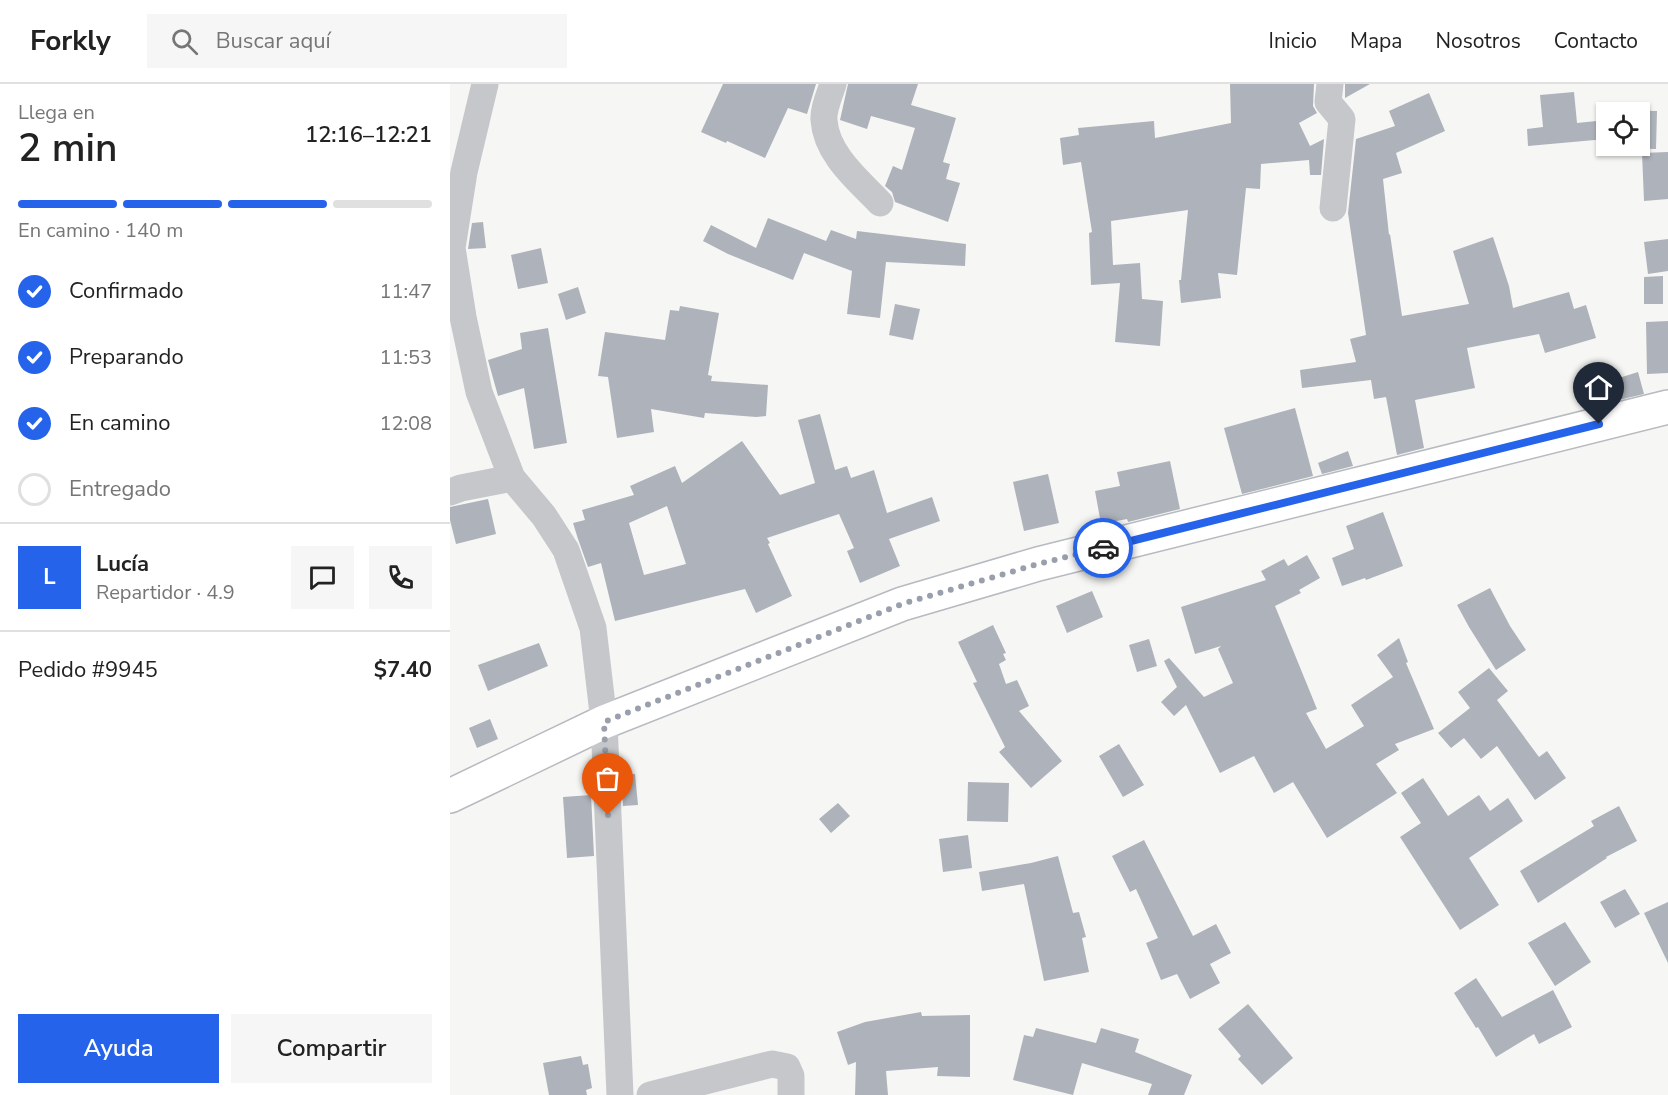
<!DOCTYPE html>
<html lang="es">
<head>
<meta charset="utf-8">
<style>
  :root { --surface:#fff; --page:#f6f6f6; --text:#222; --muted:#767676; --line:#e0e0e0; --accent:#2563eb }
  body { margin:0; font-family:"Nunito Sans",sans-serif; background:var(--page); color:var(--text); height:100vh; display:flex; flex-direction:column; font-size:22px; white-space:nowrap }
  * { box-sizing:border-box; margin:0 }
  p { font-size:20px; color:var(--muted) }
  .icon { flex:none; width:33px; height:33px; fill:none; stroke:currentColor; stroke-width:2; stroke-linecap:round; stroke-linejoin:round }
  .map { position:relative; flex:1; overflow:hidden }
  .details { display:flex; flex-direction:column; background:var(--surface); width:450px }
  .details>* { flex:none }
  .fabs { position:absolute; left:1146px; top:18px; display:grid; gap:12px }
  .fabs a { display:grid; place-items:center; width:54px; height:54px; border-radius:0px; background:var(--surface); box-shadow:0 2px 4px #0004; font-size:30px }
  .pin { position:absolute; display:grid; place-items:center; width:51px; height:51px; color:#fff; margin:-62px -26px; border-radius:50% 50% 50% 0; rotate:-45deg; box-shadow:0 0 6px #0007 }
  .pin .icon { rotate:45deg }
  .courier { position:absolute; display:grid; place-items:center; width:60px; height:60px; margin:-30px; border:4px solid #2563eb; border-radius:50%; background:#fff; color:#222; box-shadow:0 2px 8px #0007 }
  .summary em { font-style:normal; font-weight:600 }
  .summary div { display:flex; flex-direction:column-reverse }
  .summary { display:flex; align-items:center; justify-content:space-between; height:102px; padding:0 18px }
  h1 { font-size:39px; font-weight:600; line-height:45px }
  .bar { display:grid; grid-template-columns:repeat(4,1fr); gap:9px 6px; align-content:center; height:72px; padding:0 18px }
  .bar i { height:8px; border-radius:4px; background:var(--line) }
  .bar .selected { background:var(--accent) }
  .bar p { grid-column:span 4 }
  .line { display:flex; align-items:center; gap:15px; padding:0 18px; border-top:2px solid var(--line) }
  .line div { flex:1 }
  .round { display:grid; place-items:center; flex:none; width:63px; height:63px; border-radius:0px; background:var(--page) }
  ol { padding:0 18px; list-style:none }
  li { display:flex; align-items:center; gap:18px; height:66px }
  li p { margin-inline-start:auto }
  li .icon { padding:6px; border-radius:50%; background:var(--accent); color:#fff; stroke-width:4 }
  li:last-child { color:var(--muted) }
  li i { width:33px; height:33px; border:3px solid var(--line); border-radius:50% }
  .action { display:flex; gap:12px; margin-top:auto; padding:12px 18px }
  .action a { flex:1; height:69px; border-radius:0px; background:var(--accent); color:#fff; font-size:24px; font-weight:600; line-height:69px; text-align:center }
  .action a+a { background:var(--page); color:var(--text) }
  header { display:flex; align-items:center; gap:36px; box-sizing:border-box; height:84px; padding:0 30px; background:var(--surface); border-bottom:2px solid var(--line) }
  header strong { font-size:28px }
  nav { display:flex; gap:33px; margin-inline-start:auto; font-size:21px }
  .search { width:420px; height:54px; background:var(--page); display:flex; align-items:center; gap:15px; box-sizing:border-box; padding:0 21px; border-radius:0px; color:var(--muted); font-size:22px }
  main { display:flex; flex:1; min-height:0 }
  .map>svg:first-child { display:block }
</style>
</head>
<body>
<header>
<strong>Forkly</strong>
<div class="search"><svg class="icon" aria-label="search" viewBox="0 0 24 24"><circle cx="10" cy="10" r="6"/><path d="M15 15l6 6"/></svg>Buscar aquí</div>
<nav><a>Inicio</a><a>Mapa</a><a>Nosotros</a><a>Contacto</a></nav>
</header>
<main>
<section class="details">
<div class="summary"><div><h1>2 min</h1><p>Llega en</p></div><em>12:16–12:21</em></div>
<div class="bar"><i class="selected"></i><i class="selected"></i><i class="selected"></i><i></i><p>En camino · 140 m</p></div>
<ol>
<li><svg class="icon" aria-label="check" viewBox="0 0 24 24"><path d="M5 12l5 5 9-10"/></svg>Confirmado<p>11:47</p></li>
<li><svg class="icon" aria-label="check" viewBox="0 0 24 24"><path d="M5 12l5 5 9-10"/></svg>Preparando<p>11:53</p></li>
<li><svg class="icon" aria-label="check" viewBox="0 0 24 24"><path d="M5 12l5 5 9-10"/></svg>En camino<p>12:08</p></li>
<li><i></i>Entregado</li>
</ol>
<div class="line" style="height:108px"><b class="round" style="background:var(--accent);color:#fff">L</b><div><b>Lucía</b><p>Repartidor · 4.9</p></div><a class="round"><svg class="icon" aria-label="chat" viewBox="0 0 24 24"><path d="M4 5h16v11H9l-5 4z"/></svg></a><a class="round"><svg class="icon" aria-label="phone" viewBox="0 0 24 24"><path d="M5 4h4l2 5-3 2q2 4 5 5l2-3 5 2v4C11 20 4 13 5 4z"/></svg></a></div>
<div class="line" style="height:78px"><div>Pedido #9945</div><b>$7.40</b></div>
<div class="action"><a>Ayuda</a><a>Compartir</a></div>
</section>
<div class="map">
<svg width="1218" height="1011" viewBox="0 0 1218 1011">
  <rect width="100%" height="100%" fill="#f6f7f4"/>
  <g fill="#aeb2ba" fill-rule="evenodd">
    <path d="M273,0h93l-9,30 -19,-6 -23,50 -38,-17 -1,2 -25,-11z"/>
    <path d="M398,0h70l-7,21 45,13 -13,44 7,2 -4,15 14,4 -12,39 -53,-20 -3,-10 -7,-6 8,-20 9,4 13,-42 -44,-12 -4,13 -27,-9z"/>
    <path d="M780,0h84l-1,22 4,7 -18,10 11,23 14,-7 -3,36h-11l-1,-15 -48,4 -1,25 -14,-1 -9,87 -19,-2 3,25 -40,5 -2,-23h2l7,-70 -77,11 2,44 27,-2 2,36 21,2 -3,45 -45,-4 5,-59 -29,2 -2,-52 3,-1 -11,-70 -18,3 -3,-27 19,-3 -1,-7 76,-7 1,17 76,-15z"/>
    <path d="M895,0h25l-25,14z"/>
    <path d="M1124,8l3,31 29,-3v19l-78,7 -1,-17 16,-2 -3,-32z"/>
    <path d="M979,9l16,38 -49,22 6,20 -19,6 6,56 1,-1 12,82 67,-12 -16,-53 40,-14 16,49 4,22 56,-16 5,17 12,-4 10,33 -51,15 -6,-19 -72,14 8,40 -60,12 9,48 -27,7 -11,-58 -12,2 -3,-19 -69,8 -2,-18 56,-8 -6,-23 16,-4 -18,-122 8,-74 39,-13 -6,-15z"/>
    <path d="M1168,26l39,1 -1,38 -48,-1v-2h32v-34h-22z"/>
    <path d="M1218,68v47l-24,2 -2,-48z"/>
    <path d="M318,134l58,23 5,-11 25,9 1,-8 109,13 -1,22 -79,-4 -6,56 -33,-4 5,-43 -48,-18 -11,27 -65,-26 -25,-13 8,-16 45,23z"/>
    <path d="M33,138l3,26 -18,1 4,-26z"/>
    <path d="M1218,155v32l-20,3 -4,-32z"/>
    <path d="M91,164l7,35 -30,6 -7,-34z"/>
    <path d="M1213,192v28h-19v-27z"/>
    <path d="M128,203l8,26 -20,7 -8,-26z"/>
    <path d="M445,220l25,5 -7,31 -24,-5z"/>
    <path d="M230,222l39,7 -11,62 4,1 -1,5 57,4 -2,31 -10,1 -51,-4 -1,5 -53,-9 3,23 -37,6 -9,-61 -10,-1 7,-44 60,8 5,-30 9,1z"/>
    <path d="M1218,237v52l-21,1 -1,-52z"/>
    <path d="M98,244l19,115 -33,6 -10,-61 -26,8 -10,-36 34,-11 -2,-16z"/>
    <path d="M1188,288l6,22 -38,9 -6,-19z"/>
    <path d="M845,324l18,68 -71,18 -18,-66z"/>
    <path d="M370,330l15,56 12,-4 4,12 23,-8 13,43 45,-16 8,24 -51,18 11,27 -40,17 -13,-32 7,-3 -15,-34 -72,24 3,5 -2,1 24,52 -36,17 -11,-24 -130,32 -14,-58 -13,4 -10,-28 -5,-16 12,-3 -3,-10 52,-15 -4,-9 45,-20 7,17 60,-42 38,54 35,-12 -17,-63zM217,422l19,58 -42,11 -15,-52z"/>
    <path d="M898,367l5,15 -31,8 -4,-11z"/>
    <path d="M720,377l10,48 -52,13 -1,-3 -26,5 -6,-33 25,-5 -3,-14z"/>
    <path d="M598,390l11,49 -35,8 -11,-49z"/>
    <path d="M38,415l8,35 -40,10 -6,-24v-13z"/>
    <path d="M933,428l20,54 -37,14 -1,-2 -23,8 -10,-28 22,-9 -8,-23z"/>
    <path d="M857,471l13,23 -21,12 2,3 -26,13 42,103 -11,4 20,36 38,-23 -13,-21 42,-28 -16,-22 22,-17 9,24 -2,1 28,66 -39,15 4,6 -23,14 21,29 -70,45 -34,-56 -19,11 -20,-37 -34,17 -34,-68 -12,11 -13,-14 16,-15 -13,-26 5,-3 35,39 29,-14 -15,-34 3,-3 -26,8 -14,-47 85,-27 -5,-9 23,-12 4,7z"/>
    <path d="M1040,504l20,38 16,24 -30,20 -27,-43 -12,-22z"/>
    <path d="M642,507l11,26 -36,16 -11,-27z"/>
    <path d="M543,541l13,28 -3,1 3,6 -7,4 7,20 11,-4 12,26 -10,5 43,50 -31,27 -32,-36 6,-5 -32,-64 4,-1 -19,-40z"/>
    <path d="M699,555l8,27 -20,6 -8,-27z"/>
    <path d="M89,559l9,23 -60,25 -10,-26z"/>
    <path d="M1039,584l19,23 -11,9 42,57 8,-6 19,27 -31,22 -38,-54 -16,13 -17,-21 -13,10 -13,-15 32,-25 -12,-16z"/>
    <path d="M40,635l8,20 -21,9 -8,-20z"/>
    <path d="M669,660l25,41 -21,12 -24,-41z"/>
    <path d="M185,690l3,31 -15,1 -1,-31z"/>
    <path d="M973,694l25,38 31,-21 11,16 18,-13 15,23 -54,37 30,47 -39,25 -60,-93 21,-14 -20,-30z"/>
    <path d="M518,698l41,1 -1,39 -41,-1z"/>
    <path d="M141,711l3,61 -27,2 -4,-61z"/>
    <path d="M388,719l12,13 -19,17 -12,-14z"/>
    <path d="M1169,722l18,35 -31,16 1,1 -69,45 -18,-32 74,-45 -3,-5z"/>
    <path d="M518,751l4,33 -29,4 -4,-33z"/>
    <path d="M694,756l49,96 23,-12 15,29 -21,11 10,19 -30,16 -13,-25 -16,6 -15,-37 12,-5 -22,-49 -6,3 -18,-36z"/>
    <path d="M608,772l15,57 6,-1 7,25 -4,1 7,34 -45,9 -20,-97 -42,7 -3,-19 52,-9z"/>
    <path d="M1175,805l15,25 -25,14 -15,-26z"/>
    <path d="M1218,818v61l-24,-50z"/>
    <path d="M1115,838l26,40 -36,24 -27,-43z"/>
    <path d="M1026,894l26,39 51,-27 19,37 -33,17 -5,-10 -38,23 -18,-30 -2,1 -22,-35z"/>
    <path d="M798,920l45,54 -31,27 -24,-26 3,-3 -23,-27z"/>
    <path d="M471,928l1,4 48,-1v62l-33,-1 1,-9 -52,4 2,24h-33l1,-33 -8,3 -11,-33 28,-10z"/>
    <path d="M586,944l60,15 5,-15 38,11 -4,13 57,23 -8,20h-36l4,-11 -70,-21 -9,32 -60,-15 11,-45 9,2z"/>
    <path d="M131,972l2,9 5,-1 4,24 -6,2 1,5h-38l-6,-32z"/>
  </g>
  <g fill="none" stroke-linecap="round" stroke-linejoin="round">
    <defs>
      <path id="secondary" d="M0,712l154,-74 298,-118 136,-40 630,-157"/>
    </defs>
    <use href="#secondary" stroke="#b7bac0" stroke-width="36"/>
    <g stroke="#c5c7cb" stroke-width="27">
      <path d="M35,0l-21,88 -12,76 11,69 16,75 33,86 32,38 22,34 27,78 11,94 16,373"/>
      <path d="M383,0c-3,10 -10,25 -9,36 2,34 34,60 56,83"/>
      <path d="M880,0l-2,18 14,17 -9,89"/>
      <path d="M0,408l11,-4 51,-10"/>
      <path d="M200,1011l122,-31 15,3 4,9v19"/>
    </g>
    <use href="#secondary" stroke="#fff" stroke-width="33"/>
  </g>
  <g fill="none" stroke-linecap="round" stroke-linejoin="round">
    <path stroke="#999fab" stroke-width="6" stroke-dasharray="0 10.8" d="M158,731l-4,-93 298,-118 136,-40 65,-16"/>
    <path stroke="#2563eb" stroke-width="8" d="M653,464l496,-124"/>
  </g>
</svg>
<div class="fabs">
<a><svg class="icon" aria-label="locate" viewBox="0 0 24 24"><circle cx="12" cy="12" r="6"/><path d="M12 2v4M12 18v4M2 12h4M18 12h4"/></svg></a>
</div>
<div class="pin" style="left:158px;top:731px;background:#ea580c"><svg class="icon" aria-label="bag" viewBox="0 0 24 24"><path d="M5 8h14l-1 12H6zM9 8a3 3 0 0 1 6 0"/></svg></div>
<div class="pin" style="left:1149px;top:340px;background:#1f2937"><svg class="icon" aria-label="home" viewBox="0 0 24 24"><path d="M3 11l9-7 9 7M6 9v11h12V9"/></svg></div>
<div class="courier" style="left:653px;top:464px"><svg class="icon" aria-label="car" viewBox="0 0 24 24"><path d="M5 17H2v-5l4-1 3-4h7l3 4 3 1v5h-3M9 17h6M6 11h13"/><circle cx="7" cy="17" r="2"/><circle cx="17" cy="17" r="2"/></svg></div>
</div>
</main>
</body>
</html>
